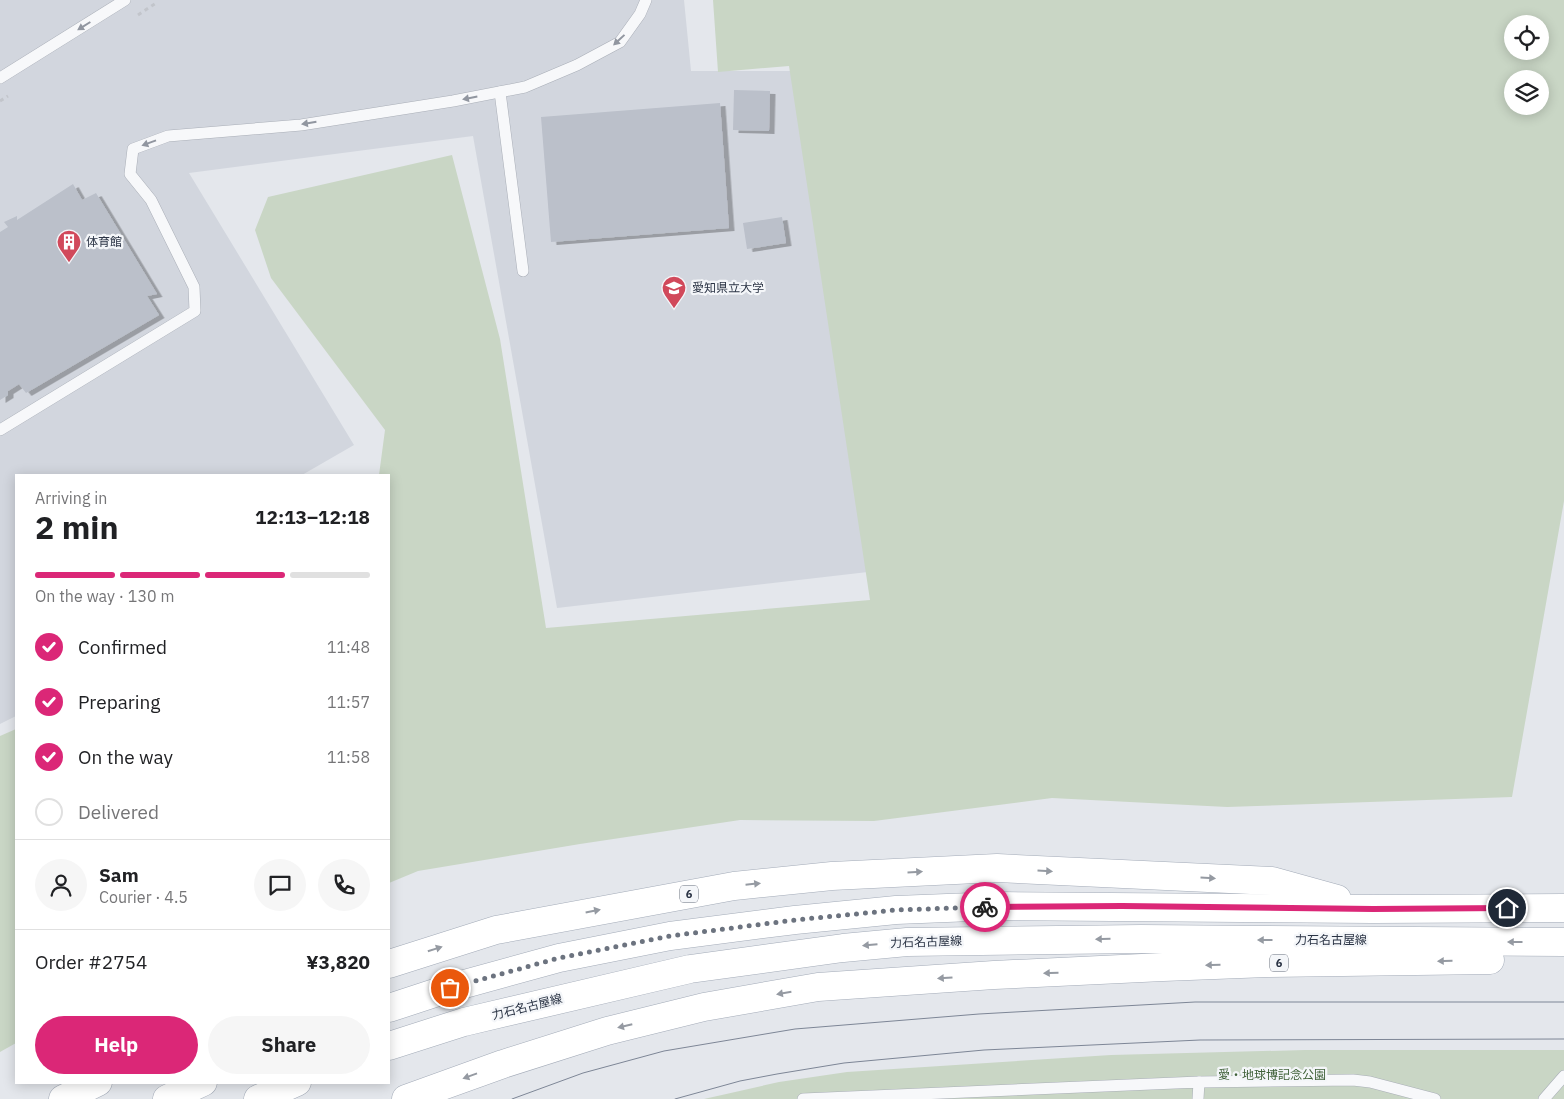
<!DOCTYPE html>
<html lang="en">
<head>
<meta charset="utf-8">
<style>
  :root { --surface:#fff; --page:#f6f6f6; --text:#202124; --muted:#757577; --line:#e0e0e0; --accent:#db2777 }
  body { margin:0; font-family:"IBM Plex Sans","Noto Sans JP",sans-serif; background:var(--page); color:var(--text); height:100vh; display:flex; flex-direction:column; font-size:19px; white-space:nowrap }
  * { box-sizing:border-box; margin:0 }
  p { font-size:16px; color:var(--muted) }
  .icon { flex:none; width:28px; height:28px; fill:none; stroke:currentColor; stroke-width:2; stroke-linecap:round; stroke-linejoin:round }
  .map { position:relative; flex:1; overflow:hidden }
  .sheet { position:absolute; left:15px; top:474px; width:375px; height:610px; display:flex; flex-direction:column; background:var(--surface); border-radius:0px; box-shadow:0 2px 12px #0003 }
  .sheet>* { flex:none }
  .fabs { position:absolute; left:1504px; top:15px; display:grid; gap:10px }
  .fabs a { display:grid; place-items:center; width:45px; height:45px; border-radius:50%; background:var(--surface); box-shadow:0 2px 12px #0003; font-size:25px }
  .pin { position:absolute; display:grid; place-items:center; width:42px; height:42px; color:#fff; margin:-21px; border:2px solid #fff; border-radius:50%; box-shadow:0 1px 5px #0007 }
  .courier { position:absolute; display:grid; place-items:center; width:50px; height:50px; margin:-25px; border:4px solid #db2777; border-radius:50%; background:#fff; color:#222; box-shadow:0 1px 6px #0007 }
  .head em { font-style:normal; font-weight:700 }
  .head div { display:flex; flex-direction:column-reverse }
  .head { display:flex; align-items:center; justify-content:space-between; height:85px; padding:0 20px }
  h1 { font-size:32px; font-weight:700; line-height:38px }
  .bar { display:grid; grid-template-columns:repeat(4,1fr); gap:8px 5px; align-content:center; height:60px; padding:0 20px }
  .bar i { height:6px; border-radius:4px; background:var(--line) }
  .bar .active { background:var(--accent) }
  .bar p { grid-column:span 4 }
  .line { display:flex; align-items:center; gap:12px; padding:0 20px; border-top:1px solid var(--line) }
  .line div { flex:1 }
  .round { display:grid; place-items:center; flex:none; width:52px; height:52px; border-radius:26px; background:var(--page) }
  ol { padding:0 20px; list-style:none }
  li { display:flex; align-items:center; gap:15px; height:55px }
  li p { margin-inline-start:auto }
  li .icon { padding:5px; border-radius:50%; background:var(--accent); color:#fff; stroke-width:4 }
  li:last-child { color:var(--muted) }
  li i { width:28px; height:28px; border:2px solid var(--line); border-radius:50% }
  .button { display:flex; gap:10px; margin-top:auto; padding:10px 20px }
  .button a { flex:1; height:58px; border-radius:30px; background:var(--accent); color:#fff; font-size:20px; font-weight:700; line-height:58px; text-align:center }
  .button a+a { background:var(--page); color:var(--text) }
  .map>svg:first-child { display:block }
</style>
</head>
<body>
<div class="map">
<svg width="1564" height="1099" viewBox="0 0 1564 1099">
  <defs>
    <filter id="shadow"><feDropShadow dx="5.5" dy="3" stdDeviation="0" flood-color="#0004"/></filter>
  </defs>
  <rect width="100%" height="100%" fill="#e4e7ec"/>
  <path fill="#d2d6de" d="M0,0h684l7,71h117l77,499 -328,38 -84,-472 -284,37 165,272 -52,30h-286v241l-16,8z"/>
  <g fill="#c9d6c5" fill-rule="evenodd">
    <path d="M713,0h851v501l-52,296 -285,10 -175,-9 -178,23 -134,-1 -160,24 -162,27 -29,12v-408h-10l6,-45 -114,-152 -16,-48 13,-33 184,-42 48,184 46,289 324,-28 -81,-534 -71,6zM1512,24h28v27h-28zM1512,79h28v27h-28z"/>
    <path d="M16,729v314l-16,9v-316z"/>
    <path d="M1305,1050h259v49h-860l75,-17 68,-10 264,-17z"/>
  </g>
  <g fill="#bbc0ca" filter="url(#shadow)">
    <path d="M734,90l36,1 -1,40 -36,-1z"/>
    <path d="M720,103l9,125 -178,14 -10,-125z"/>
    <path d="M73,184l9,16 14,-7 61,101 -10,2 12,19 -133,78 -7,-9 -11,7v4l-8,5v-168l8,-5 -4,-5 13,-6v4z"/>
    <path d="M782,217l4,26 -39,6 -4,-26z"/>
  </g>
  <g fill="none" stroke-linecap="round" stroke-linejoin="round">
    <defs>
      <g id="lane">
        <path d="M0,78l125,-78"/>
        <path d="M500,92l23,179"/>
        <path d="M0,430l195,-119 -1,-24 -43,-87 -21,-26 3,-25 35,-13 133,-11 152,-24 72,-14 52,-22 43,-23 20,-28 6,-14"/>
        <path d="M1199,1082l154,-2 17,2 65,17"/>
        <path d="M803,1099l396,-17 -1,17"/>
        <path d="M1544,1099l20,-23"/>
      </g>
      <g id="primary">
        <path d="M389,964l107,-34 238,-44 98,-10 165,-8 275,13 65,18"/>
        <path d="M389,1008l61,-20 109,-30 111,-22 125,-16 101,-10 102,-4 375,3 191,-1"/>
        <path d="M389,1046l75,-24 226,-53 153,-21 64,-6 234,-3 423,3"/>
        <path d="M63,1099l35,-17"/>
        <path d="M167,1099l36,-17"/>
        <path d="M258,1099l39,-17"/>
        <path d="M406,1099l97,-35 104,-33 97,-24 114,-20 176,-12 169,-8 104,-4 223,-3"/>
      </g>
    </defs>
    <use href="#lane" stroke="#a9aeb7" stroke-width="12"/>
    <use href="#primary" stroke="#a3abb8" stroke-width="29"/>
    <g stroke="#c2c5cb" stroke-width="3" stroke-dasharray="4 4" stroke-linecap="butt">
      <path d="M138,15l18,-12"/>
      <path d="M0,101l8,-5"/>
    </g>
    <use href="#lane" stroke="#f7f8fa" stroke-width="11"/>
    <use href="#primary" stroke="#fff" stroke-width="28"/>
    <g stroke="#7d8696" stroke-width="1">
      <path d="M512,1099l71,-26 81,-22 131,-22 184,-15 216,-12h369"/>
      <path d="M675,1099l65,-18 37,-7 67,-11 140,-13 216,-10 364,-1"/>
    </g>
  </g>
  <defs><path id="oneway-solid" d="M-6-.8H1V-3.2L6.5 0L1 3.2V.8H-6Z" transform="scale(1.25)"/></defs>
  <g fill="#9196a0">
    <use href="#oneway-solid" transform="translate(84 26) rotate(148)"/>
    <use href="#oneway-solid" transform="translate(619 40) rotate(137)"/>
    <use href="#oneway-solid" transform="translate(470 98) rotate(169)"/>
    <use href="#oneway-solid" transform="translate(309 123) rotate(171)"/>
    <use href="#oneway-solid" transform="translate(149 143) rotate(160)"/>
  </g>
  <g fill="#959aa2">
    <use href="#oneway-solid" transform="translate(1045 871) rotate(3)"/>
    <use href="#oneway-solid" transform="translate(915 872) rotate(-3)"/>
    <use href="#oneway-solid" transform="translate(1208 878) rotate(3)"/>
    <use href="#oneway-solid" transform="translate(753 884) rotate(-6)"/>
    <use href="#oneway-solid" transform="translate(593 911) rotate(-11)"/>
    <use href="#oneway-solid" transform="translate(1103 939) rotate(179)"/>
    <use href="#oneway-solid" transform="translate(1265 940) rotate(-180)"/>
    <use href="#oneway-solid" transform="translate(1515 942) rotate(-180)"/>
    <use href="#oneway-solid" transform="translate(870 945) rotate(175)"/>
    <use href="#oneway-solid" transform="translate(435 949) rotate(-17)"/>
    <use href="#oneway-solid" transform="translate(1445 961) rotate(179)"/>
    <use href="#oneway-solid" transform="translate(1213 965) rotate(178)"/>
    <use href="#oneway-solid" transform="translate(1051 973) rotate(178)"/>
    <use href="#oneway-solid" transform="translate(945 978) rotate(176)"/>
    <use href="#oneway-solid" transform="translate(784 993) rotate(170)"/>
    <use href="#oneway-solid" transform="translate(625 1026) rotate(167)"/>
    <use href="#oneway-solid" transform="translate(470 1076) rotate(160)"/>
  </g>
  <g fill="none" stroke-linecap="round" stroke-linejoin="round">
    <path stroke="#6c737f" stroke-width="5" stroke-dasharray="0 9" d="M450,988l109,-30 111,-22 125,-16 101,-10 89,-3"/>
    <path stroke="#db2777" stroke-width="6" d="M985,907l137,-1 251,3 134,-1"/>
  </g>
  <defs>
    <symbol id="building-pin" viewBox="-11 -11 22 30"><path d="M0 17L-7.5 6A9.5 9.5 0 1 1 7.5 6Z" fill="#d1495b" stroke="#f4f6f9"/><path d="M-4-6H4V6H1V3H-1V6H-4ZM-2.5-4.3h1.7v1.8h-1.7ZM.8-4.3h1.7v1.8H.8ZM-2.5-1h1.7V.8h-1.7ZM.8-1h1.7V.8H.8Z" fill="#fff"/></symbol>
    <symbol id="university-pin" viewBox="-11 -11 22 30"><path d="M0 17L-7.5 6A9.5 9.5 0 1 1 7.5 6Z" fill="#d1495b" stroke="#f4f6f9"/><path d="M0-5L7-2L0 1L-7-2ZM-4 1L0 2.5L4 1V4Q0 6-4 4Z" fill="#fff"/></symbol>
  </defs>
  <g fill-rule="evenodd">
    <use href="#building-pin" x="55" y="228" width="28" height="38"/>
    <use href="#university-pin" x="660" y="274" width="28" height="38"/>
  </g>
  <g text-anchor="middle" stroke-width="4.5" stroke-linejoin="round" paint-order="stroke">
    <g fill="#f4f6f9" stroke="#676e7b" stroke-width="1">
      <rect x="680" y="885.5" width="18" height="17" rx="4"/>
      <rect x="1270" y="954.5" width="18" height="17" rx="4"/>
    </g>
    <g font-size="11" font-weight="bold" fill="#2b3445">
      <text x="689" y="898">6</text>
      <text x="1279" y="967">6</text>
    </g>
    <g font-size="12" fill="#2b3445" stroke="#f4f6f9" text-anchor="start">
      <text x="86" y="246">体育館</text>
      <text x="692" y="292">愛知県立大学</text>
    </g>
    <g font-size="12" fill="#2b3445" stroke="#f4f6f9">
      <text x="1331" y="944">力石名古屋線</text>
      <text transform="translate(926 942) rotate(-2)" y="4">力石名古屋線</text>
      <text transform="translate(527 1007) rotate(-14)" y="4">力石名古屋線</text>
    </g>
    <g font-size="12" fill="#3f6138" stroke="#f4f6f9">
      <text x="1272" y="1079">愛・地球博記念公園</text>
    </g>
  </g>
</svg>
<div class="fabs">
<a><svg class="icon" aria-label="locate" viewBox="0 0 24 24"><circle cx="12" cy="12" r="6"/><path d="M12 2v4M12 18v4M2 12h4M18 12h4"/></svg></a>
<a><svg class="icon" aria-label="layers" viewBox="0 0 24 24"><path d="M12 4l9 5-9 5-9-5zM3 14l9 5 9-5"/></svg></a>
</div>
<div class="pin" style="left:450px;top:988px;background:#ea580c"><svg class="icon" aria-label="bag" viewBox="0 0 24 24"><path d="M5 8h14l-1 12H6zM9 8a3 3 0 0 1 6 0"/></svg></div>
<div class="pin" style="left:1507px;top:908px;background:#1f2937"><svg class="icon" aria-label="home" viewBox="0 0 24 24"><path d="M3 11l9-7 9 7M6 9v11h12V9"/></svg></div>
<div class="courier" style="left:985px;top:907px"><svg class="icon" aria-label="bike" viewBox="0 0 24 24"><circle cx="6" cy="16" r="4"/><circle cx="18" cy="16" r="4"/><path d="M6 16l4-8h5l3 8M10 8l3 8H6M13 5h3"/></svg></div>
<section class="sheet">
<div class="head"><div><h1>2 min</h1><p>Arriving in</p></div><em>12:13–12:18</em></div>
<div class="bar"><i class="active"></i><i class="active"></i><i class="active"></i><i></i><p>On the way · 130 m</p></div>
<ol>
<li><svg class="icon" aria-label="check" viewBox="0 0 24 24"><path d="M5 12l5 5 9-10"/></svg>Confirmed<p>11:48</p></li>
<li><svg class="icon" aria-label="check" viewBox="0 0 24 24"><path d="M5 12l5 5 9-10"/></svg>Preparing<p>11:57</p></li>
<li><svg class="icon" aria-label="check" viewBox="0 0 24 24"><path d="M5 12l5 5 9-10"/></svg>On the way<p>11:58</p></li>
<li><i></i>Delivered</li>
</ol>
<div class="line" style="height:90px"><a class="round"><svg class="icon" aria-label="person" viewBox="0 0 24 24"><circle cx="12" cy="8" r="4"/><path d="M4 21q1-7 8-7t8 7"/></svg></a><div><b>Sam</b><p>Courier · 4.5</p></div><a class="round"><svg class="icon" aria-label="chat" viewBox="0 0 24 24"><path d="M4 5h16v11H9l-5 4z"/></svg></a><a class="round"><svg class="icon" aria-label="phone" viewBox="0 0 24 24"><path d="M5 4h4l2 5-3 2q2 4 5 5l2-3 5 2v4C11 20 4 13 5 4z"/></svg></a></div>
<div class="line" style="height:65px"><div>Order #2754</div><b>¥3,820</b></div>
<div class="button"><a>Help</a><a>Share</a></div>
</section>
</div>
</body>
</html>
